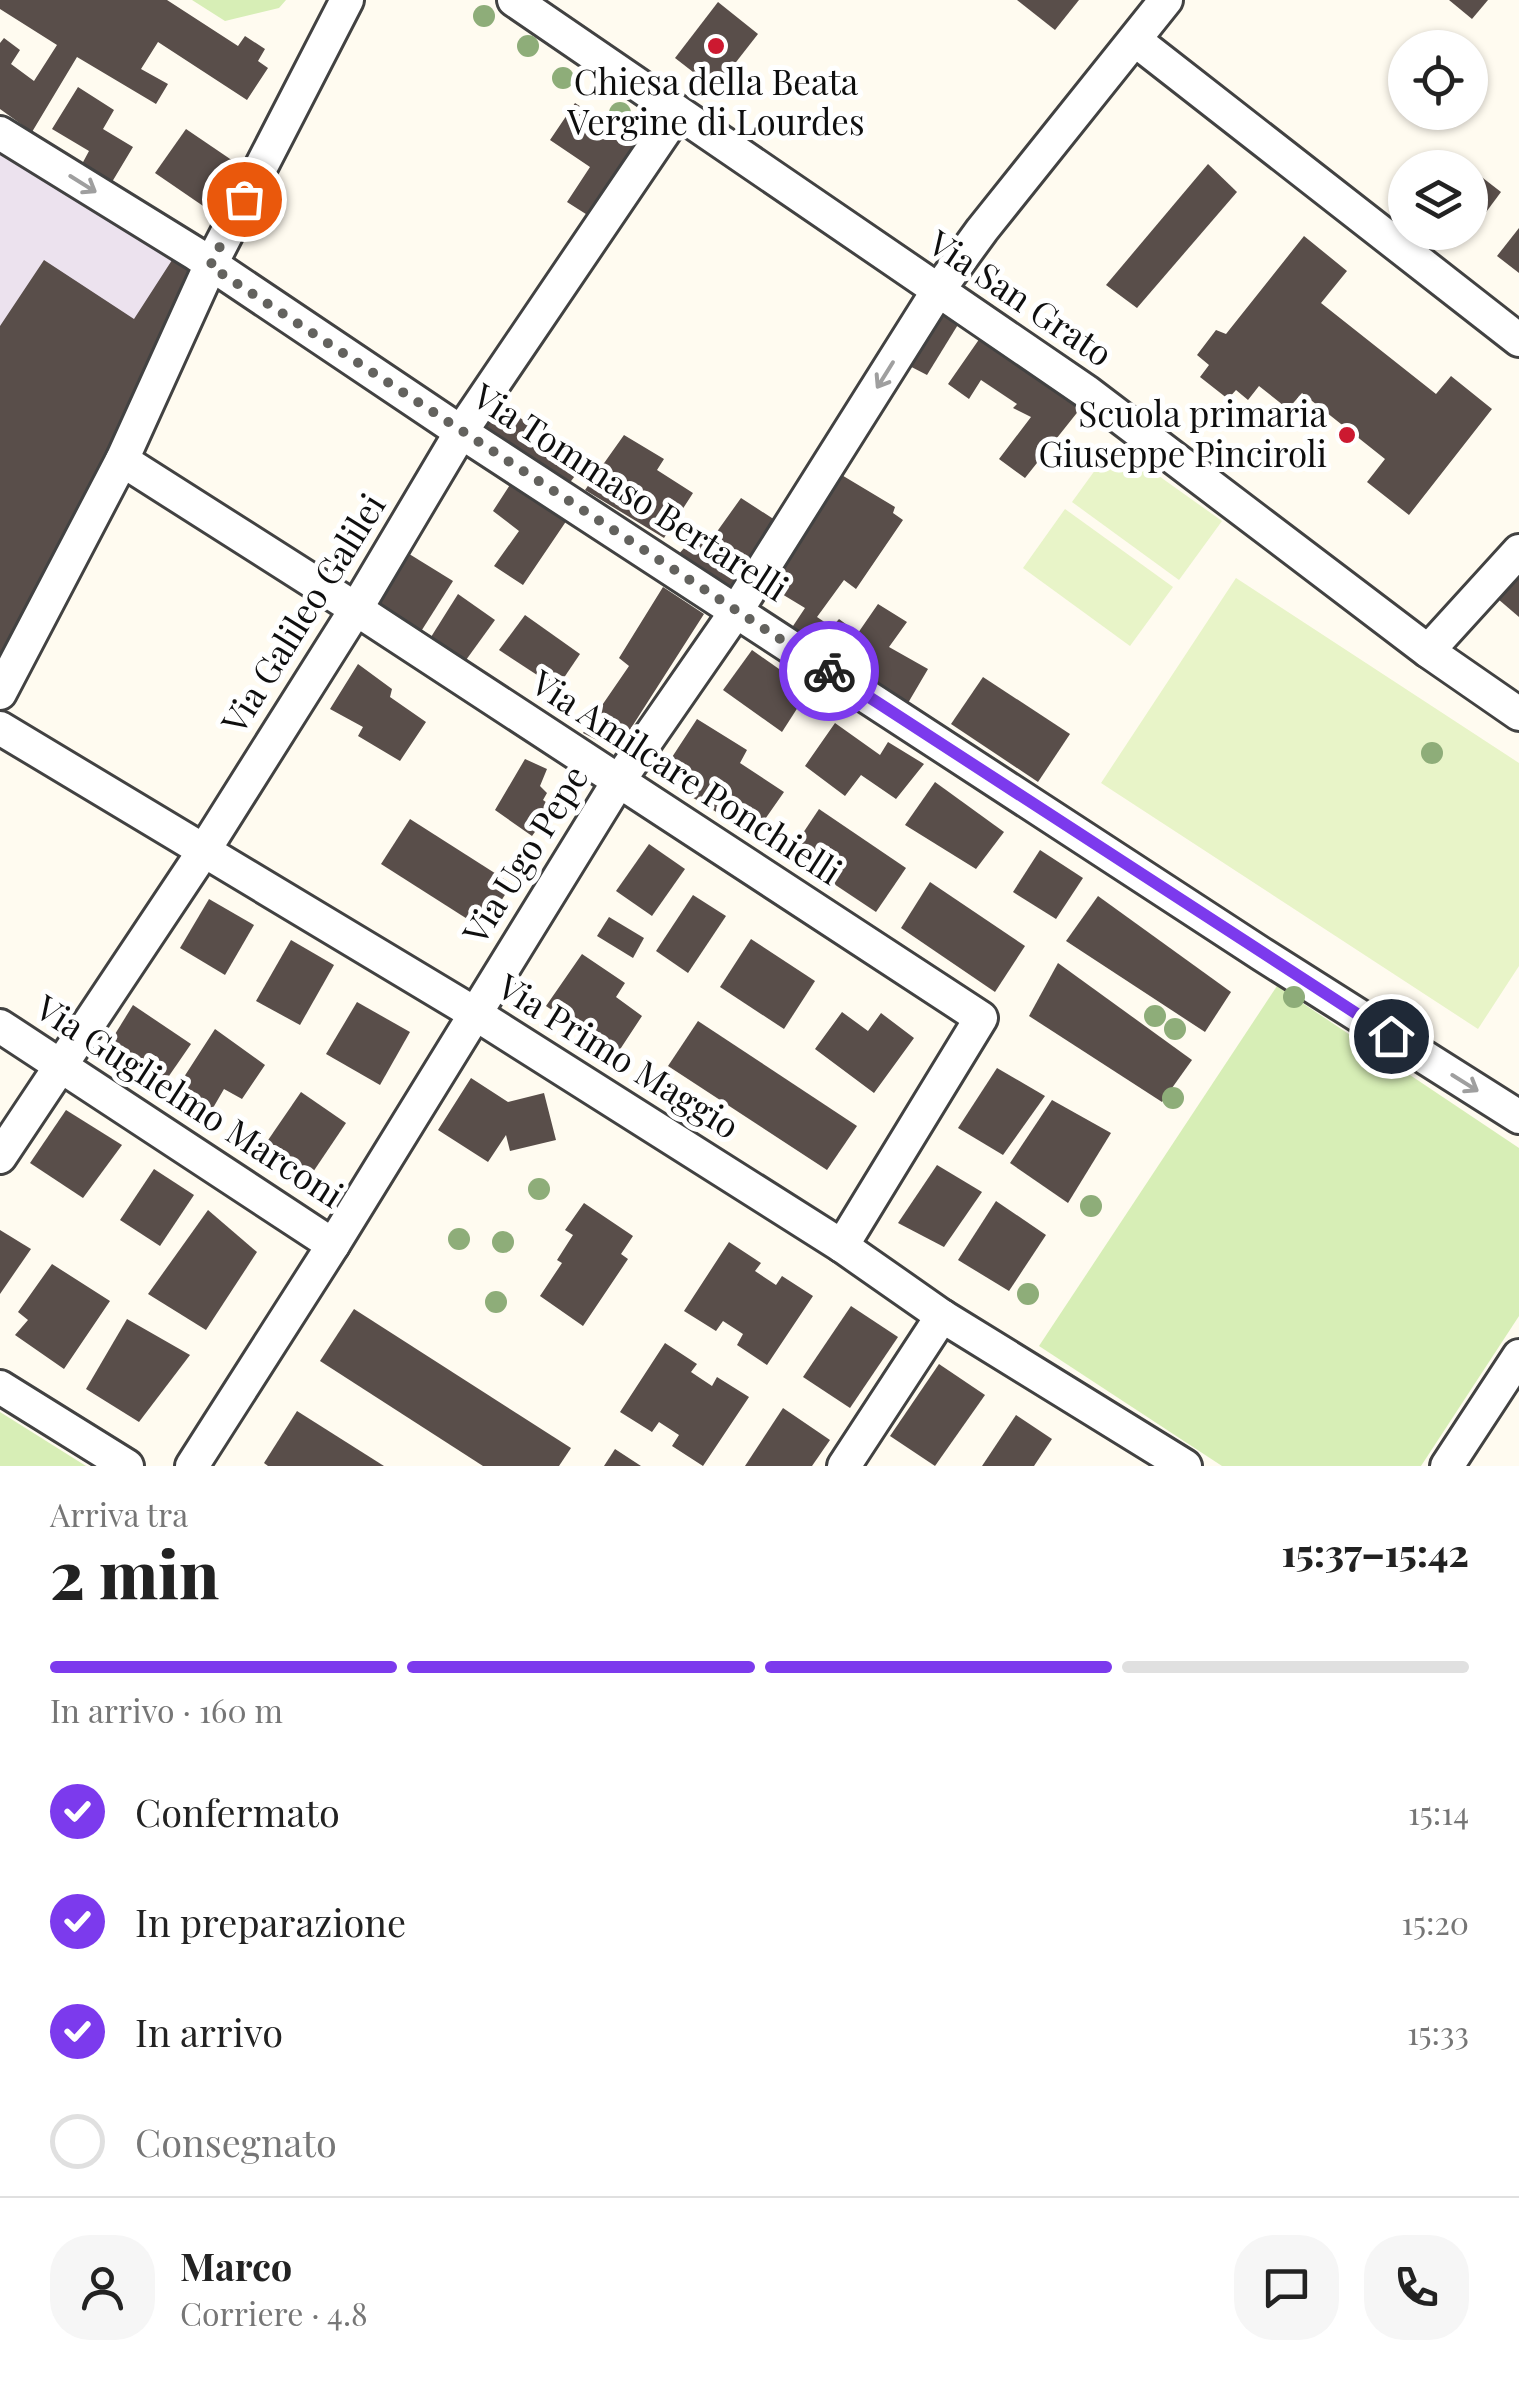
<!DOCTYPE html>
<html lang="it">
<head>
<meta charset="utf-8">
<style>
  :root { --surface:#fff; --page:#f6f6f6; --text:#222; --muted:#767676; --line:#e0e0e0; --accent:#7c3aed }
  body { margin:0; font-family:"Playfair Display",serif; background:var(--page); color:var(--text); height:100vh; display:flex; flex-direction:column; font-size:38px; white-space:nowrap }
  * { box-sizing:border-box; margin:0 }
  p { font-size:32px; color:var(--muted) }
  .icon { flex:none; width:55px; height:55px; fill:none; stroke:currentColor; stroke-width:2; stroke-linecap:round; stroke-linejoin:round }
  .map { position:relative; height:1466px; overflow:hidden }
  .sheet { display:flex; flex-direction:column; background:var(--surface); flex:1 }
  .sheet>* { flex:none }
  .controls { position:absolute; left:1388px; top:30px; display:grid; gap:20px }
  .controls a { display:grid; place-items:center; width:100px; height:100px; border-radius:50%; background:var(--surface); box-shadow:0 2px 8px #0004; font-size:50px }
  .pin { position:absolute; display:grid; place-items:center; width:85px; height:85px; color:#fff; margin:-42px; border:5px solid #fff; border-radius:50%; box-shadow:0 2px 10px #0007 }
  .courier { position:absolute; display:grid; place-items:center; width:100px; height:100px; margin:-50px; border:8px solid #7c3aed; border-radius:50%; background:#fff; color:#222; box-shadow:0 2px 12px #0007 }
  .summary em { font-style:normal; font-weight:800 }
  .summary div { display:flex; flex-direction:column-reverse }
  .summary { display:flex; align-items:center; justify-content:space-between; height:170px; padding:0 50px }
  h1 { font-size:65px; font-weight:800; line-height:75px }
  .bar { display:grid; grid-template-columns:repeat(4,1fr); gap:15px 10px; align-content:center; height:120px; padding:0 50px }
  .bar i { height:12px; border-radius:8px; background:var(--line) }
  .bar .active { background:var(--accent) }
  .bar p { grid-column:span 4 }
  .line { display:flex; align-items:center; gap:25px; padding:0 50px; border-top:2px solid var(--line) }
  .line div { flex:1 }
  .round { display:grid; place-items:center; flex:none; width:105px; height:105px; border-radius:40px; background:var(--page) }
  ol { padding:0 50px; list-style:none }
  li { display:flex; align-items:center; gap:30px; height:110px }
  li p { margin-inline-start:auto }
  li .icon { padding:10px; border-radius:50%; background:var(--accent); color:#fff; stroke-width:4 }
  li:last-child { color:var(--muted) }
  li i { width:55px; height:55px; border:5px solid var(--line); border-radius:50% }
  .map>svg:first-child { display:block }
</style>
</head>
<body>
<div class="map">
<svg width="1519" height="1466" viewBox="0 0 1519 1466">
  <rect width="100%" height="100%" fill="#fffbf0"/>
  <path fill="#ece2ee" d="M0,147l187,119 8,25 -195,381z"/>
  <g fill="#d7eeb6">
    <path d="M192,0h94l-7,8 -54,13z"/>
    <path d="M1277,986l242,162v168l-98,150h-199l-183,-120z"/>
    <path d="M0,1412l86,54h-86z"/>
  </g>
  <g fill="#e8f4c8">
    <path d="M1114,444l108,77 -43,59 -107,-78z"/>
    <path d="M1065,509l108,78 -43,59 -107,-78z"/>
    <path d="M1236,578l283,185v203l-41,63 -377,-246z"/>
  </g>
  <g fill="#594e4a">
    <path d="M0,0h167l71,46 7,-10 20,13 -7,12 10,7 -21,32 -89,-58 -17,27 27,15 -12,20 -79,-47 -45,75 -32,-23v-66l4,-5 16,12 -9,14 23,17 23,-36 -57,-36z"/>
    <path d="M1017,0h62l-24,30z"/>
    <path d="M1449,0h39l-16,19z"/>
    <path d="M718,2l40,32 -43,55 -40,-31z"/>
    <path d="M78,87l36,23 -11,19 30,18 -21,35 -30,-18 7,-13 -37,-22z"/>
    <path d="M575,103l62,40 -48,73 -22,-14 23,-35 -40,-27z"/>
    <path d="M186,129l53,36 -30,45 -54,-37z"/>
    <path d="M1451,153l19,15h-31z"/>
    <path d="M1208,164l29,28 -100,116 -31,-23z"/>
    <path d="M1470,168l31,24 -26,35 -5,-3z"/>
    <path d="M1519,228v45l-22,-17z"/>
    <path d="M1304,236l43,35 -26,32 115,91 15,-18 41,33 -83,106 -42,-33 18,-23 -83,-66 -14,16 -29,-23 -11,14 -12,-10 -8,9 -28,-22 9,-12 -12,-10 19,-25 10,4z"/>
    <path d="M174,257l13,9 8,25 -195,381v-346l44,-66 90,59z"/>
    <path d="M931,306l28,17 -32,52 -29,-15z"/>
    <path d="M980,338l100,71 -55,69 -26,-19 32,-42 -18,-9 4,-4 -36,-24 -12,19 -21,-15z"/>
    <path d="M495,403l93,56 -20,26 -93,-57z"/>
    <path d="M624,435l40,24 -7,11 36,23 -29,45 -79,-48z"/>
    <path d="M835,471l60,36 -2,6 10,7 -47,69 -12,-9 -27,37 15,10 7,-8 19,14 20,-29 29,18 -18,25 39,22 -20,34 -119,-71 16,-24 -43,-26z"/>
    <path d="M513,480l56,37 -46,68 -29,-19 25,-35 -26,-20z"/>
    <path d="M741,498l34,22 -46,71 -52,-35 23,-26 11,10z"/>
    <path d="M406,552l47,29 -33,52 -52,-33z"/>
    <path d="M1519,576v41l-21,-18z"/>
    <path d="M663,587l41,27 -87,136 -34,-17 46,-67 -10,-8z"/>
    <path d="M458,594l37,26 -29,40 -35,-23z"/>
    <path d="M525,615l55,39 -23,34 -58,-38z"/>
    <path d="M752,650l57,40 -27,42 -59,-42z"/>
    <path d="M358,664l34,25 -2,8 36,25 -26,39 -42,-25 5,-9 -33,-18z"/>
    <path d="M983,677l87,57 -32,48 -87,-58z"/>
    <path d="M697,719l50,31 -7,13 44,29 -30,43 -95,-58z"/>
    <path d="M835,723l45,32 8,-13 36,22 -28,35 -35,-24 -16,21 -40,-30z"/>
    <path d="M525,759l22,10 -7,17 7,7 -4,7 10,7 -21,29 -37,-26z"/>
    <path d="M935,782l69,50 -28,37 -71,-44z"/>
    <path d="M819,809l87,59 -30,44 -87,-58z"/>
    <path d="M410,819l102,65 -29,45 -102,-65z"/>
    <path d="M649,844l36,25 -33,47 -36,-25z"/>
    <path d="M1040,850l43,28 -27,41 -43,-27z"/>
    <path d="M930,882l95,64 -30,46 -94,-64z"/>
    <path d="M693,895l33,21 -38,57 -32,-22z"/>
    <path d="M1098,896l133,96 -26,40 -139,-91z"/>
    <path d="M209,899l45,26 -29,50 -45,-27z"/>
    <path d="M609,917l35,21 -11,20 -36,-22z"/>
    <path d="M751,939l64,42 -31,48 -64,-42z"/>
    <path d="M291,940l43,25 -34,60 -44,-24z"/>
    <path d="M582,954l43,29 -9,14 26,19 -25,38 -71,-48z"/>
    <path d="M1058,963l134,97 -30,42 -133,-86z"/>
    <path d="M357,1002l53,30 -30,53 -54,-31z"/>
    <path d="M133,1005l58,39 -31,45 -56,-37z"/>
    <path d="M842,1012l26,19 13,-18 33,25 -40,55 -59,-44z"/>
    <path d="M698,1021l159,105 -30,44 -159,-104z"/>
    <path d="M215,1029l50,36 -23,34 -18,-10 -18,31 -33,-26z"/>
    <path d="M997,1068l48,28 -42,59 -45,-27z"/>
    <path d="M471,1078l37,24 36,-9 12,47 -46,11 -4,-16 -18,27 -50,-32z"/>
    <path d="M301,1092l45,31 -35,52 -47,-29z"/>
    <path d="M1052,1100l59,33 -43,70 -58,-40z"/>
    <path d="M66,1110l56,35 -39,53 -53,-35z"/>
    <path d="M937,1165l45,27 -38,55 -46,-24z"/>
    <path d="M154,1169l40,26 -34,51 -40,-26z"/>
    <path d="M996,1201l50,34 -37,56 -51,-31z"/>
    <path d="M584,1203l49,33 -12,18 7,5 -45,67 -43,-30 22,-33 -5,-3 16,-25 -8,-5z"/>
    <path d="M208,1210l49,42 -51,78 -58,-36z"/>
    <path d="M0,1230l31,19 -31,45z"/>
    <path d="M729,1242l32,21 -6,8 21,14 6,-9 31,20 -46,69 -30,-20 6,-11 -20,-13 -7,10 -32,-20z"/>
    <path d="M52,1264l58,37 -46,68 -49,-34 13,-15 -10,-8z"/>
    <path d="M851,1306l47,31 -48,71 -47,-31z"/>
    <path d="M354,1309l217,139 -12,18h-76l-163,-105z"/>
    <path d="M127,1319l63,36 -51,67 -53,-33z"/>
    <path d="M665,1343l32,21 -6,8 21,14 5,-9 32,20 -46,69 -31,-20 7,-11 -20,-13 -7,10 -32,-20z"/>
    <path d="M939,1364l46,31 -50,71 -45,-30z"/>
    <path d="M783,1408l47,32 -18,26h-67z"/>
    <path d="M297,1411l87,55h-116l-4,-3z"/>
    <path d="M1016,1415l36,24 -18,27h-52z"/>
    <path d="M615,1449l26,17h-37z"/>
  </g>
  <g fill="none" stroke-linecap="round" stroke-linejoin="round">
    <defs>
      <g id="minor">
        <path d="M514,0l573,392 341,259 91,63"/>
        <path d="M1135,40l384,300"/>
        <path d="M0,133l196,121 265,178 802,523 256,162"/>
        <path d="M122,460l234,149 625,409 -139,228"/>
        <path d="M1428,651l91,-100"/>
        <path d="M0,693l122,-233 88,-194 137,-266"/>
        <path d="M0,728l474,285 368,233 100,70 243,150"/>
        <path d="M0,1026l333,219"/>
        <path d="M0,1157l203,-305 153,-243 105,-177 216,-319"/>
        <path d="M0,1387l127,79"/>
        <path d="M192,1466l141,-221 285,-463 119,-172 200,-318 45,-62 184,-230"/>
        <path d="M844,1466l98,-150"/>
        <path d="M1447,1466l72,-110"/>
      </g>
    </defs>
    <use href="#minor" stroke="#424242" stroke-width="38"/>
    <use href="#minor" stroke="#fff" stroke-width="32"/>
  </g>
  <g fill="#8ead79">
    <circle cx="484" cy="16" r="11"/>
    <circle cx="528" cy="46" r="11"/>
    <circle cx="563" cy="78" r="11"/>
    <circle cx="620" cy="113" r="11"/>
    <circle cx="1432" cy="753" r="11"/>
    <circle cx="1294" cy="997" r="11"/>
    <circle cx="1155" cy="1016" r="11"/>
    <circle cx="1175" cy="1029" r="11"/>
    <circle cx="1173" cy="1098" r="11"/>
    <circle cx="539" cy="1189" r="11"/>
    <circle cx="1091" cy="1206" r="11"/>
    <circle cx="459" cy="1239" r="11"/>
    <circle cx="503" cy="1242" r="11"/>
    <circle cx="1028" cy="1294" r="11"/>
    <circle cx="496" cy="1302" r="11"/>
  </g>
  <defs><path id="oneway-shaft" d="M-6 0H5M1.5-3L5.5 0L1.5 3" fill="none" stroke-width="1.6" stroke-linecap="round" stroke-linejoin="round" transform="scale(2.5)"/></defs>
  <g stroke="#9f9f9f">
    <use href="#oneway-shaft" transform="translate(83 184) rotate(32)"/>
    <use href="#oneway-shaft" transform="translate(885 375) rotate(122)"/>
    <use href="#oneway-shaft" transform="translate(1465 1083) rotate(32)"/>
  </g>
  <g fill="none" stroke-linecap="round" stroke-linejoin="round">
    <path stroke="#63625e" stroke-width="10" stroke-dasharray="0 18" d="M244,199l-34,67 619,405"/>
    <path stroke="#7c3aed" stroke-width="12" d="M829,671l562,365"/>
  </g>
  <g fill="#cc1930" stroke="#fff" stroke-width="4">
    <circle cx="716" cy="46" r="10"/>
    <circle cx="1347" cy="435" r="10"/>
  </g>
  <g text-anchor="middle" stroke-width="10" stroke-linejoin="round" paint-order="stroke">
    <g font-size="35" fill="#0f0f0f" stroke="#fff">
      <text x="716" y="95">Chiesa della Beata<tspan x="716" dy="40">Vergine di Lourdes</tspan></text>
      <text x="1327" y="427" text-anchor="end">Scuola primaria<tspan x="1327" dy="40">Giuseppe Pinciroli</tspan></text>
    </g>
    <g font-size="35" fill="#0f0f0f" stroke="#fff">
      <text transform="translate(1020 299) rotate(34)" y="12">Via San Grato</text>
      <text transform="translate(630 493) rotate(33)" y="12">Via Tommaso Bertarelli</text>
      <text transform="translate(304 614) rotate(-58)" y="12">Via Galileo Galilei</text>
      <text transform="translate(686 778) rotate(33)" y="12">Via Amilcare Ponchielli</text>
      <text transform="translate(526 855) rotate(-58)" y="12">Via Ugo Pepe</text>
      <text transform="translate(618 1057) rotate(32)" y="12">Via Primo Maggio</text>
      <text transform="translate(189 1102) rotate(33)" y="12">Via Guglielmo Marconi</text>
    </g>
  </g>
</svg>
<div class="controls">
<a><svg class="icon" aria-label="locate" viewBox="0 0 24 24"><circle cx="12" cy="12" r="6"/><path d="M12 2v4M12 18v4M2 12h4M18 12h4"/></svg></a>
<a><svg class="icon" aria-label="layers" viewBox="0 0 24 24"><path d="M12 4l9 5-9 5-9-5zM3 14l9 5 9-5"/></svg></a>
</div>
<div class="pin" style="left:244px;top:199px;background:#ea580c"><svg class="icon" aria-label="bag" viewBox="0 0 24 24"><path d="M5 8h14l-1 12H6zM9 8a3 3 0 0 1 6 0"/></svg></div>
<div class="pin" style="left:1391px;top:1036px;background:#1f2937"><svg class="icon" aria-label="home" viewBox="0 0 24 24"><path d="M3 11l9-7 9 7M6 9v11h12V9"/></svg></div>
<div class="courier" style="left:829px;top:671px"><svg class="icon" aria-label="bike" viewBox="0 0 24 24"><circle cx="6" cy="16" r="4"/><circle cx="18" cy="16" r="4"/><path d="M6 16l4-8h5l3 8M10 8l3 8H6M13 5h3"/></svg></div>
</div>
<section class="sheet">
<div class="summary"><div><h1>2 min</h1><p>Arriva tra</p></div><em>15:37–15:42</em></div>
<div class="bar"><i class="active"></i><i class="active"></i><i class="active"></i><i></i><p>In arrivo · 160 m</p></div>
<ol>
<li><svg class="icon" aria-label="check" viewBox="0 0 24 24"><path d="M5 12l5 5 9-10"/></svg>Confermato<p>15:14</p></li>
<li><svg class="icon" aria-label="check" viewBox="0 0 24 24"><path d="M5 12l5 5 9-10"/></svg>In preparazione<p>15:20</p></li>
<li><svg class="icon" aria-label="check" viewBox="0 0 24 24"><path d="M5 12l5 5 9-10"/></svg>In arrivo<p>15:33</p></li>
<li><i></i>Consegnato</li>
</ol>
<div class="line" style="height:180px"><a class="round"><svg class="icon" aria-label="person" viewBox="0 0 24 24"><circle cx="12" cy="8" r="4"/><path d="M4 21q1-7 8-7t8 7"/></svg></a><div><b>Marco</b><p>Corriere · 4.8</p></div><a class="round"><svg class="icon" aria-label="chat" viewBox="0 0 24 24"><path d="M4 5h16v11H9l-5 4z"/></svg></a><a class="round"><svg class="icon" aria-label="phone" viewBox="0 0 24 24"><path d="M5 4h4l2 5-3 2q2 4 5 5l2-3 5 2v4C11 20 4 13 5 4z"/></svg></a></div>
</section>
</body>
</html>
